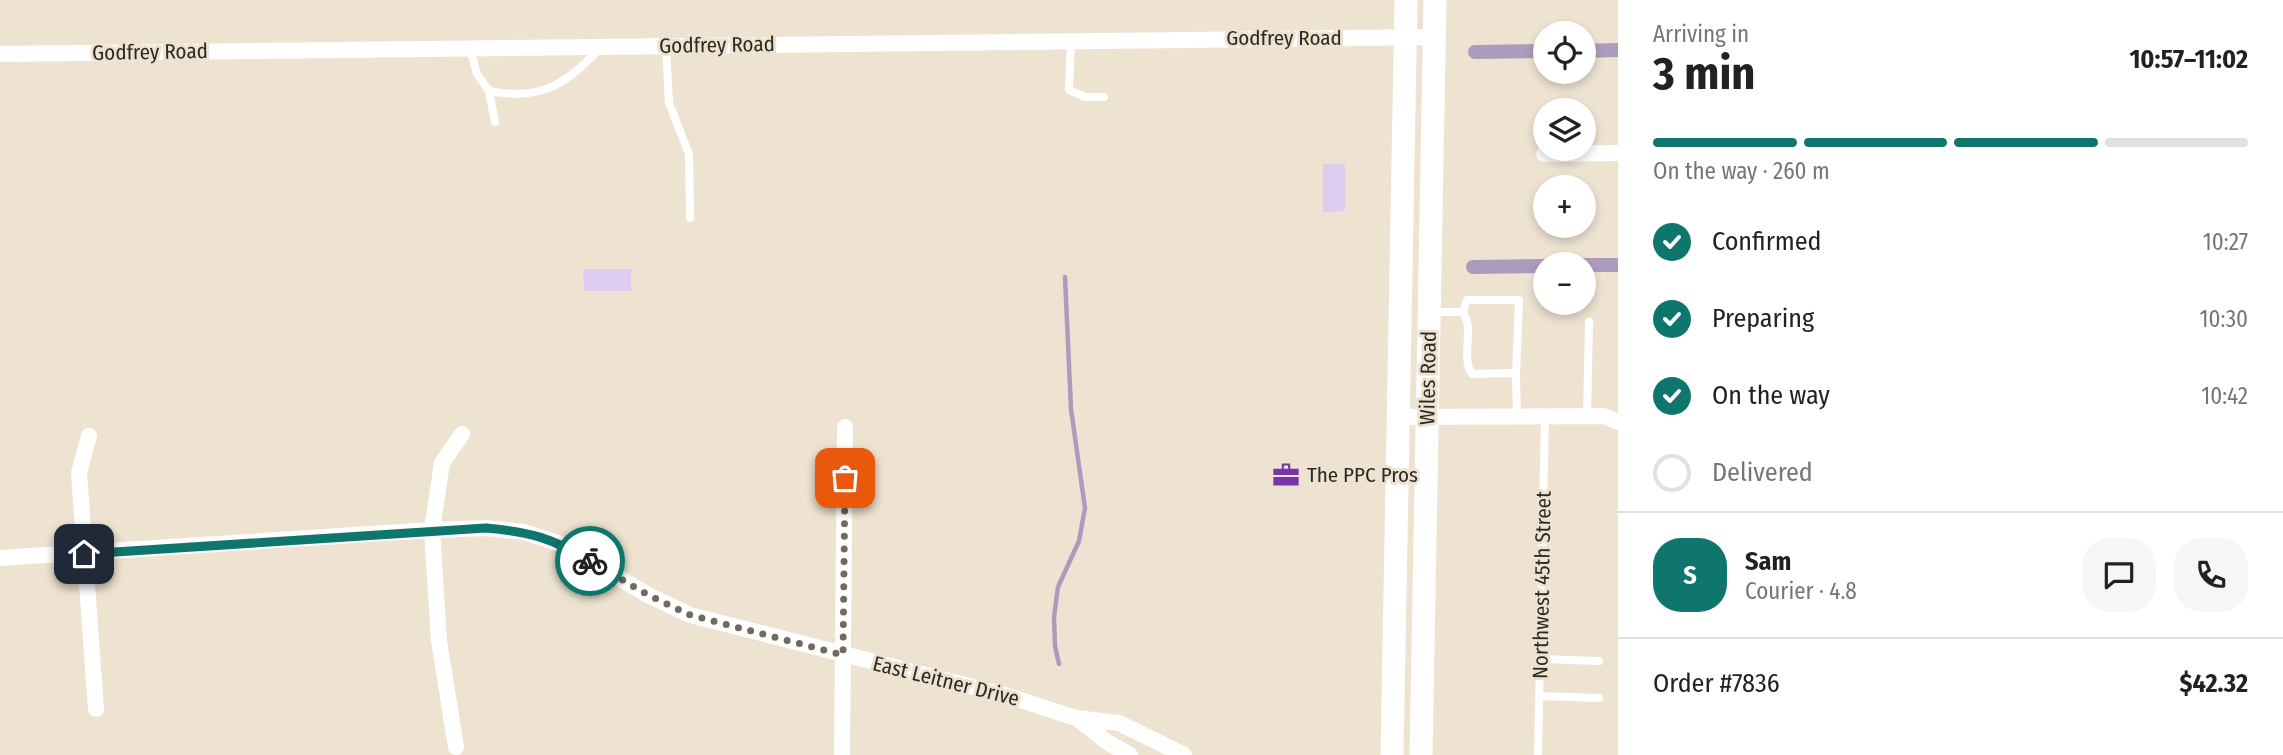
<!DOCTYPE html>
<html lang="en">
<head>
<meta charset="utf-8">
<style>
  :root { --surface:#fff; --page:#f6f6f6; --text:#222; --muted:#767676; --line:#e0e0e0; --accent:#0f766e }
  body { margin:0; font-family:"Fira Sans Condensed",sans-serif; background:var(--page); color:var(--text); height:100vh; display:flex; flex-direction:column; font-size:26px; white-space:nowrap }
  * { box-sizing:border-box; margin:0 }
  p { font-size:23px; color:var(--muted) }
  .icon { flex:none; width:38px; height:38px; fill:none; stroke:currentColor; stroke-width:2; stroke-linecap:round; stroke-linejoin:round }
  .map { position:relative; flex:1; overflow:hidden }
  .panel { display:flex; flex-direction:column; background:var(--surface); width:665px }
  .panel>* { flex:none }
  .fabs { position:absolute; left:1533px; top:21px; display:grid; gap:14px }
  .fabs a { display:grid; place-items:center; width:63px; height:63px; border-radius:50%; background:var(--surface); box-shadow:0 4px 10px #0003; font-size:35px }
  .pin { position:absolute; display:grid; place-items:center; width:60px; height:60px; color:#fff; margin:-30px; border-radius:14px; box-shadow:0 4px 10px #0006 }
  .courier { position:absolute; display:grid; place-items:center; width:70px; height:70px; margin:-35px; border:5px solid #0f766e; border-radius:50%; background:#fff; color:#222; box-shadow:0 2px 9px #0007 }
  .overview em { font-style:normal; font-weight:700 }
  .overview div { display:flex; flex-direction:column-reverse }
  .overview { display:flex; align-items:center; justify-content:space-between; height:119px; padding:0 35px }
  h1 { font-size:46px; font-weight:700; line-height:52px }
  .bar { display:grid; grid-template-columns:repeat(4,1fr); gap:10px 7px; align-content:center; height:84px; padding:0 35px }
  .bar i { height:9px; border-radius:5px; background:var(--line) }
  .bar .selected { background:var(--accent) }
  .bar p { grid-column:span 4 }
  .line { display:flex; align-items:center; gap:18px; padding:0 35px; border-top:2px solid var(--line) }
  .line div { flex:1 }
  .round { display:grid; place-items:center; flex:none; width:74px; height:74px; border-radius:28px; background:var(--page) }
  ol { padding:0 35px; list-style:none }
  li { display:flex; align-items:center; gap:21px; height:77px }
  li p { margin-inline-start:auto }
  li .icon { padding:7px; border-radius:50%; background:var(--accent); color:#fff; stroke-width:4 }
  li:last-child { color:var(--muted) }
  li i { width:38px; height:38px; border:4px solid var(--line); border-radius:50% }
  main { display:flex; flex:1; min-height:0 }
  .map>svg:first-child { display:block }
</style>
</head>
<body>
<main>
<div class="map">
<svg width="1618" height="755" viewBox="0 0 1618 755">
  <rect width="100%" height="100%" fill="#eee3d1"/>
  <g fill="#decdf0">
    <path d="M1323,164h22v47l-22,1z"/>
    <path d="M583,269h48v22h-47z"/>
  </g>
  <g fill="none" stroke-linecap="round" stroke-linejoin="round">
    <path stroke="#ac9bbe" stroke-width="4.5" d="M1059,664l-4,-18 -1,-29 4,-30 21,-46 6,-33 -14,-99 -6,-132"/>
    <g stroke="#ac9bbe" stroke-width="14">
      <path d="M1584,51l34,-1"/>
      <path d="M1475,52l70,-1"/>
      <path d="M1584,265h34"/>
      <path d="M1473,267l72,-1"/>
    </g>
    <g stroke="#fff" stroke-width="8">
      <path d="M1071,41l-2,49 16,7h19"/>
      <path d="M666,46l3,57 20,51 1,64"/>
      <path d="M470,48l7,26 12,17c51,10 77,-6 111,-43"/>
      <path d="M489,91l6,31"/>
      <path d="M1432,312h31c12,19 -3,44 9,62l40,-1 4,3 1,40"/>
      <path d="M1463,312l4,-12h52l-3,76"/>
      <path d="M1587,416l2,-94"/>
      <path d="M1540,659l59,2"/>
      <path d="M1540,696l59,2"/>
      <path d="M1538,755l7,-339"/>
    </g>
    <g stroke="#fff" stroke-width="16">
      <path d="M0,54l1434,-17"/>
      <path d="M1544,154l74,-1"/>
      <path d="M1397,417l207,-1 14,6"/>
      <path d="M89,436l-10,37 17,236"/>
      <path d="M0,558l432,-28 54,-2 38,4 37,12 87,51 42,20 318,81 68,22 43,5 65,32"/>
      <path d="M1078,719l29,23 23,13"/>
      <path d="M456,747l-17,-106 -7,-111 10,-67 20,-29"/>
      <path d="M842,755l3,-328"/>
    </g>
    <g stroke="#fff" stroke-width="23">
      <path d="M1392,755l14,-755"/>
      <path d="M1421,755l14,-755"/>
    </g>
  </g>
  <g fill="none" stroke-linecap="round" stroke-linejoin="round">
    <path stroke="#716a60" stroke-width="7" stroke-dasharray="0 12.6" d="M590,561l58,34 42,20 153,40 2,-177"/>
    <path stroke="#0f766e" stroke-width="9" d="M84,554l402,-26c45,4 66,10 104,33"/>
  </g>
  <defs>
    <symbol id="office-bare" viewBox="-9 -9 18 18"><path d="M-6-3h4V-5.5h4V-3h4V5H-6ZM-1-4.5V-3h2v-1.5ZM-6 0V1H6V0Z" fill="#7835a9" stroke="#eee3d1" stroke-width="2.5" paint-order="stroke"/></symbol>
  </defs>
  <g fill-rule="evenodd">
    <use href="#office-bare" x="1267" y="456" width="38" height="38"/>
  </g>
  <g text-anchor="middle" stroke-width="6" stroke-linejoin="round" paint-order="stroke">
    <g font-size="21" fill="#2d2923" stroke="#eee3d1">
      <text x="1284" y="45">Godfrey Road</text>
      <text transform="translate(717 45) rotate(-1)" y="7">Godfrey Road</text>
      <text transform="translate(150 52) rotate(-1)" y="7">Godfrey Road</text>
      <text transform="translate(1428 378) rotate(-89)" y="7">Wiles Road</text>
      <text transform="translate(1542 585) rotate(-89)" y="7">Northwest 45th Street</text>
      <text transform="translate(946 681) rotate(14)" y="7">East Leitner Drive</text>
    </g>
    <g font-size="21" fill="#2d2923" stroke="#eee3d1" text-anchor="start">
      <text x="1307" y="482">The PPC Pros</text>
    </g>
  </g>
</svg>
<div class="fabs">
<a><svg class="icon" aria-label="locate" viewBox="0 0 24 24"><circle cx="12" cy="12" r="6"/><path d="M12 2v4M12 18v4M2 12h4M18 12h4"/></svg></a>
<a><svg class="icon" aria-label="layers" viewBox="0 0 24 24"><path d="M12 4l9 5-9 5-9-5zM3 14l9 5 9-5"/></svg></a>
<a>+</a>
<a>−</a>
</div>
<div class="pin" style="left:845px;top:478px;background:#ea580c"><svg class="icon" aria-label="bag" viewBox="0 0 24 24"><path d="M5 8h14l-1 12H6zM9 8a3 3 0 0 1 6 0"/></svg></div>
<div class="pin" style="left:84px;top:554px;background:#1f2937"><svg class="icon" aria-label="home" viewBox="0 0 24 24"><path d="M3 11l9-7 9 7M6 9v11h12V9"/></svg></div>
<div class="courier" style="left:590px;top:561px"><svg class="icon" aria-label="bike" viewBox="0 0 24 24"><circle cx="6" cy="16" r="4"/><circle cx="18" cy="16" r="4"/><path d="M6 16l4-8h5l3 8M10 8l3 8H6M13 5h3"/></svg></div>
</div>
<section class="panel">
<div class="overview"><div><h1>3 min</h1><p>Arriving in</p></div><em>10:57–11:02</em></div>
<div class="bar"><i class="selected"></i><i class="selected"></i><i class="selected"></i><i></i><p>On the way · 260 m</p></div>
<ol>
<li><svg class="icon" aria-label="check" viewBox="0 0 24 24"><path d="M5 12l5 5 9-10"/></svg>Confirmed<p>10:27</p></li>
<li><svg class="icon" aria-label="check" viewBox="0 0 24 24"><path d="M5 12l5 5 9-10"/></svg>Preparing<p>10:30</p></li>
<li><svg class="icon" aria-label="check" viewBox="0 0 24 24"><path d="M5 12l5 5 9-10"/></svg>On the way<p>10:42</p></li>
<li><i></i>Delivered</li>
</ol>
<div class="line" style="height:126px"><b class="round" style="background:var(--accent);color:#fff">S</b><div><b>Sam</b><p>Courier · 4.8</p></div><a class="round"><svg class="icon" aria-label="chat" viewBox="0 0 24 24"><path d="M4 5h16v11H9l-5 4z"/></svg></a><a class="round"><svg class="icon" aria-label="phone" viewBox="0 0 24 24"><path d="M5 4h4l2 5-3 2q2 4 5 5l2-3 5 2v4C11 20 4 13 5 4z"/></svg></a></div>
<div class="line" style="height:91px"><div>Order #7836</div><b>$42.32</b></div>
</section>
</main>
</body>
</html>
